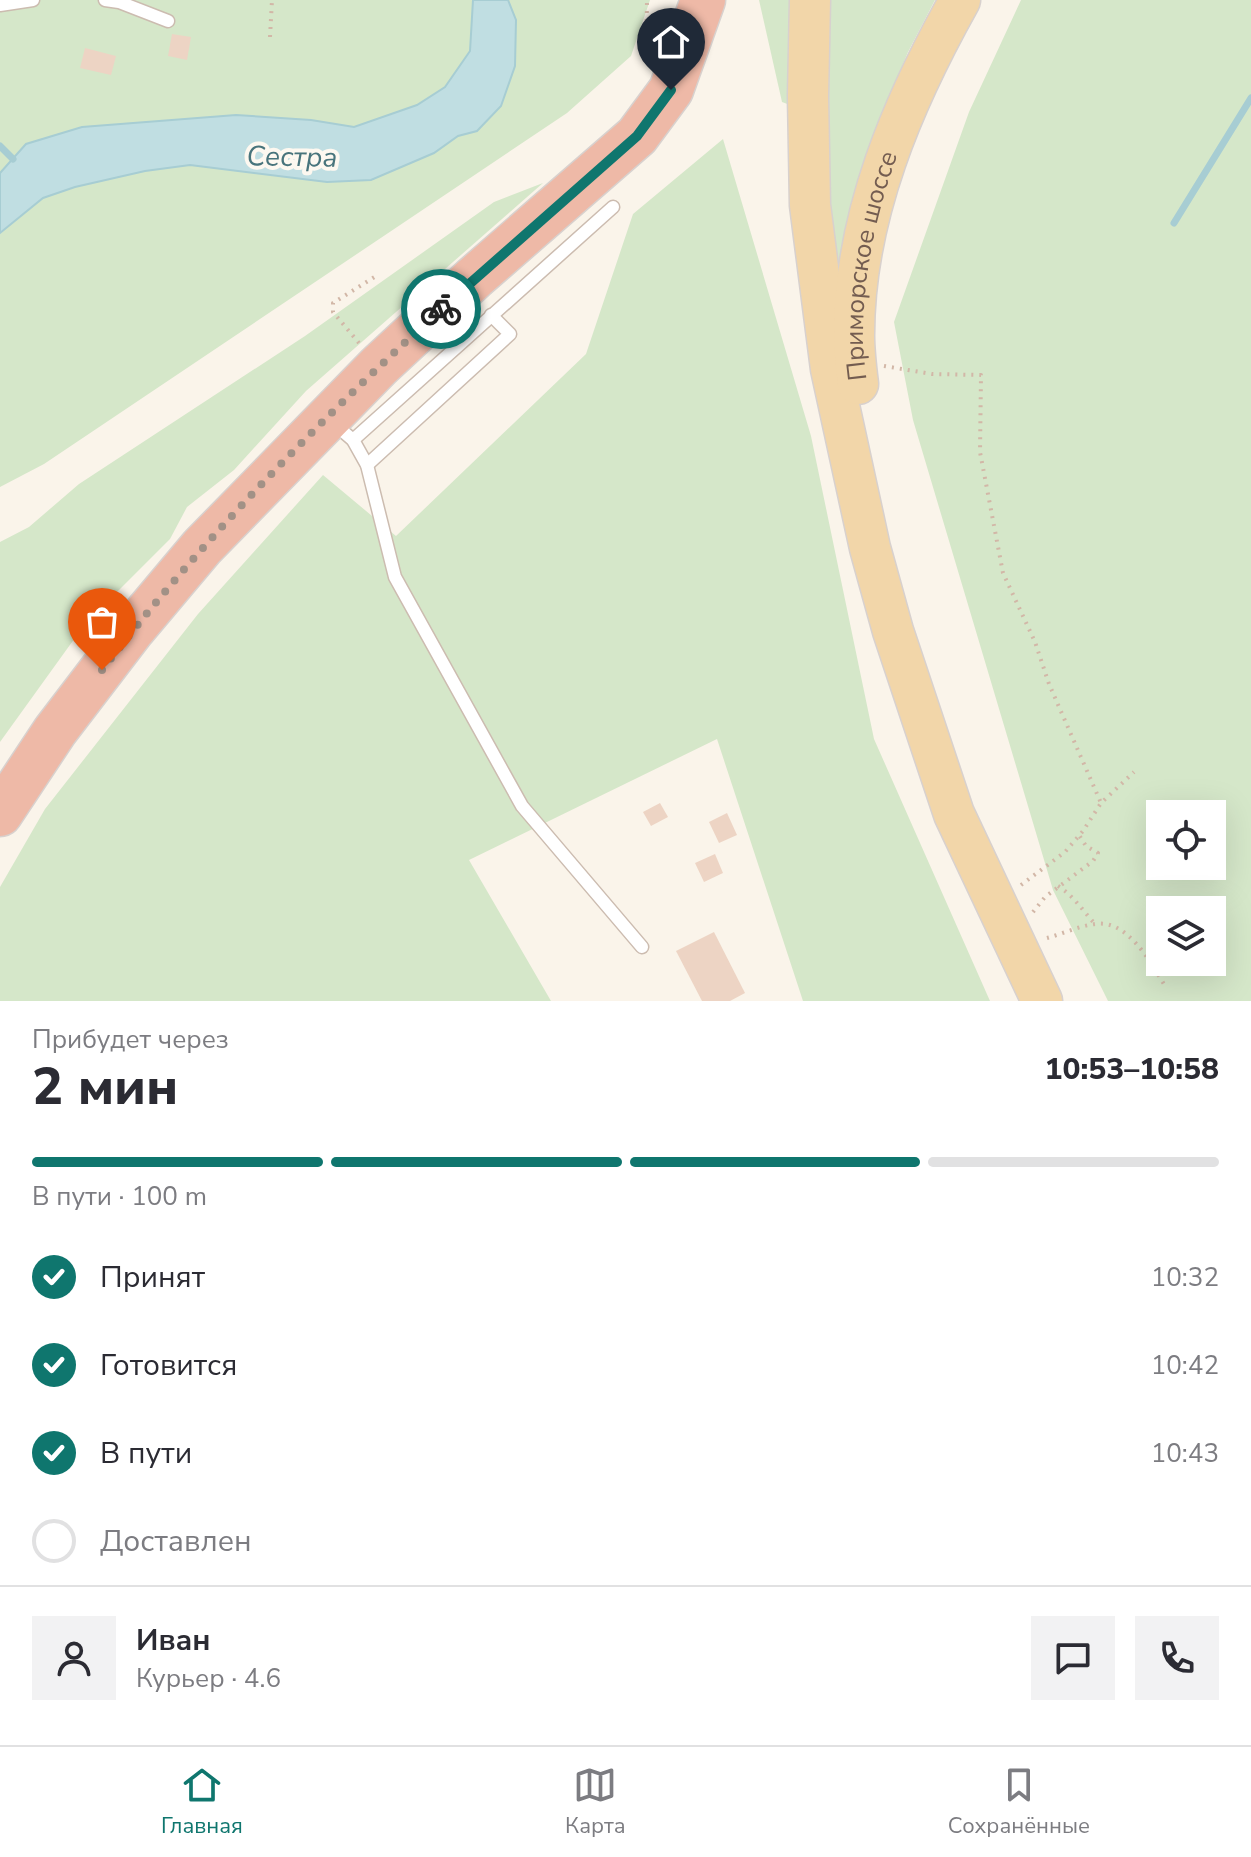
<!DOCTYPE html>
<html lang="ru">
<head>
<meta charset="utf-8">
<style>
  :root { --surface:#fff; --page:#f2f2f3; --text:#2b2b33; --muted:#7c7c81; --line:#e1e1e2; --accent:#0f766e }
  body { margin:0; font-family:"Nunito Sans",sans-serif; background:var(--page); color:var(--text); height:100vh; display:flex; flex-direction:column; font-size:30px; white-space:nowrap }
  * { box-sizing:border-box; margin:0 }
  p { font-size:26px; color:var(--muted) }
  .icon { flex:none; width:44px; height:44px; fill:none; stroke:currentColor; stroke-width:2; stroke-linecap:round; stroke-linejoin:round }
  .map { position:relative; height:1001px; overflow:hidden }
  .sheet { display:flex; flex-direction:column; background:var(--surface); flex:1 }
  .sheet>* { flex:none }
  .buttons { position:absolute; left:1146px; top:800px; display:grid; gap:16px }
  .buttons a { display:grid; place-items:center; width:80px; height:80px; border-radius:0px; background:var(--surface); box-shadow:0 8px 32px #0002; font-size:40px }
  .pin { position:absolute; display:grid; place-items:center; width:68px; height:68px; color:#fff; margin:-82px -34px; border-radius:50% 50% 50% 0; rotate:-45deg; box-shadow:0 0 8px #0007 }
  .pin .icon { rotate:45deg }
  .courier { position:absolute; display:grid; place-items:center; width:80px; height:80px; margin:-40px; border:6px solid #0f766e; border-radius:50%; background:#fff; color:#222; box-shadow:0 2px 10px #0007 }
  .overview em { font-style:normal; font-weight:800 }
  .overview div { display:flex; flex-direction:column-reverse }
  .overview { display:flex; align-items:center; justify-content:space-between; height:136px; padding:0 32px }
  h1 { font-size:52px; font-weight:800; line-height:60px }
  .bar { display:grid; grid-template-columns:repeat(4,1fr); gap:12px 8px; align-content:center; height:96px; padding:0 32px }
  .bar i { height:10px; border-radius:6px; background:var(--line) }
  .bar .current { background:var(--accent) }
  .bar p { grid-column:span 4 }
  .line { display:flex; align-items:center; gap:20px; padding:0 32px; border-top:2px solid var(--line) }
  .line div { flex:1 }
  .round { display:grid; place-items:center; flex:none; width:84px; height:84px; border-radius:0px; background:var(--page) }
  ol { padding:0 32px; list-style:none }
  li { display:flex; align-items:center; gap:24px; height:88px }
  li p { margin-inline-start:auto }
  li .icon { padding:8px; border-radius:50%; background:var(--accent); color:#fff; stroke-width:4 }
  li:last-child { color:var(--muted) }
  li i { width:44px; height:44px; border:4px solid var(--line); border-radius:50% }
  .dock { display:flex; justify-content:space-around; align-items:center; height:112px; border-top:2px solid var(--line); background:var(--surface); font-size:22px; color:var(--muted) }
  .dock a { display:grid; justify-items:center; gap:4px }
  .dock .current { color:var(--accent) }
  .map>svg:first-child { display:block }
</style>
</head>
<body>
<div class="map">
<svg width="1251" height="1001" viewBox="0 0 1251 1001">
  <rect width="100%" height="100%" fill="#faf4ea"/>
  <g fill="#d5e7c9" fill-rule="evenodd">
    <path d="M0,0h473l-3,51 -25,36 -28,18 -63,22 -43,-7 -75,-5 -154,12 -56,17 -26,29z"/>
    <path d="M508,0h142l-19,56 -64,57 -523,351 -44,23v-254l43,-35 32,-11 70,-16 45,-6 137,17 107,-29 24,-17 19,-5 24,-25 14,-40 1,-45z"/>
    <path d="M759,0h35l-4,105 -8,-3z"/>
    <path d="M826,0h109l-27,52 -29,70 -42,182 -11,-79z"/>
    <path d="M1021,0h230v1001h-143l-55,-111 -140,-470 -19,-98 75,-210zM1160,814h52v52h-52zM1160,910h52v52h-52z"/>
    <path d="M723,139l88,297 63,303 116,262h-187l-86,-262 -248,121 82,141h-551v-114l45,-78 153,-195 125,-139 73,61 190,-182 47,-140z"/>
    <path d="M543,183l-237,208 -72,79 -47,37 -17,32 -85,85 -85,118v-200l29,-15 50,-43 226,-148 189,-134z"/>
  </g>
  <path fill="#c0dee2" stroke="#a7cdd3" stroke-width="2" d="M473,0h35l8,20 -1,46 -14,40 -24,25 -19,5 -24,17 -63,27 -44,2 -137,-17 -45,6 -70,16 -32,11 -43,35v-60l26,-29 56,-17 154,-12 75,5 43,7 63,-22 28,-18 25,-36z"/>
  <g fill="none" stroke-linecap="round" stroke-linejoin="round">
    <g stroke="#a7cdd3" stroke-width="7">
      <path d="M0,146l13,13"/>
      <path d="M1174,223l77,-125"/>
    </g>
  </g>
  <g fill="#edd4c4">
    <path d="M172,34l19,3 -4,23 -19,-4z"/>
    <path d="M85,48l31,8 -5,19 -31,-7z"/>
    <path d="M660,803l8,14 -17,9 -8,-14z"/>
    <path d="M727,813l10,22 -18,8 -10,-21z"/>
    <path d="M715,854l8,19 -19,9 -9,-19z"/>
    <path d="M714,932l31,61 -15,8h-28l-26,-50z"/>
  </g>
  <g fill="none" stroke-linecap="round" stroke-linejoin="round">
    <defs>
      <g id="lane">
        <path d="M105,0l14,2 49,19"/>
        <path d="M0,5l33,-5"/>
        <path d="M332,422l21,18 14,25 28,112 127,229 120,141"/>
        <path d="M353,440l260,-233"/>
        <path d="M367,465l143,-131 -19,-19"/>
      </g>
      <g id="primary">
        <path d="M810,0l-2,96 2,109 21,164 39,179 23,83 61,183 88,187"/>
        <path id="s1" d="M858,384c-2,-16 -4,-32 -4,-49 0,-119 49,-233 106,-335"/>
      </g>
      <path id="highway" d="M0,814l55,-83 78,-102 69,-82 177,-181 96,-89 162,-141 34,-46 32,-90"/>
    </defs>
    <use href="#lane" stroke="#ccbcb0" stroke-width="15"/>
    <use href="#primary" stroke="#d8d1ce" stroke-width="43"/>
    <use href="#highway" stroke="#d8d1ce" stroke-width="47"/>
    <g stroke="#d2b7a7" stroke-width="4" stroke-dasharray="2 6" stroke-linecap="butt">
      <path d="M270,37l2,-37"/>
      <path d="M646,61l1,-61"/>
      <path d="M359,343l-26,-31v-9l43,-27"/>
      <path d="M884,366l48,8 49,1 -1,77 23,121 32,69 14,42 52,119"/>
      <path d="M1021,885l44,-33 18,-21 18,-28 33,-31"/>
      <path d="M1058,886c15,9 25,25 37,38"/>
      <path d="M1033,912l12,-15 48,-36 5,-8 -12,-7 -7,-11"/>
      <path d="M1047,938c15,-4 32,-12 48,-14 32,-5 55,37 70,62"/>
    </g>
    <use href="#lane" stroke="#fff" stroke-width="12"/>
    <use href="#primary" stroke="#f2d6a9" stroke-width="40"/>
    <use href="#highway" stroke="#eeb9a7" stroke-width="44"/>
  </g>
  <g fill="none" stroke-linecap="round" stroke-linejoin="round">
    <path stroke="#a29186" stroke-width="8" stroke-dasharray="0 14.4" d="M102,670c101,-132 217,-249 339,-361"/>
    <path stroke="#0f766e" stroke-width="10" d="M441,309l196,-173 34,-46"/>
  </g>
  <g text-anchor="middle" stroke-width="8" stroke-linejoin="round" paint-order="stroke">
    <g font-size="26" fill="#735c50" stroke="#fdf8f0">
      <text dy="9" stroke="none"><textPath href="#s1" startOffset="120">Приморское шоссе</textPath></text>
    </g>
    <g font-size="28" font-style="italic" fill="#48747c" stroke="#fdf8f0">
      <text transform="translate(292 156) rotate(1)" y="10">Сестра</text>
    </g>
  </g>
</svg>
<div class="buttons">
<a><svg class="icon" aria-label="locate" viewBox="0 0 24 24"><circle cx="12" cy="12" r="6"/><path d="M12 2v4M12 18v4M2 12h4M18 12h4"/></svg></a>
<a><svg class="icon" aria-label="layers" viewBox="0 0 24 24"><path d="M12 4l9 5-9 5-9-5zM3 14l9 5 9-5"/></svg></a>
</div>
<div class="pin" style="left:102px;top:670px;background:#ea580c"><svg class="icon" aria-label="bag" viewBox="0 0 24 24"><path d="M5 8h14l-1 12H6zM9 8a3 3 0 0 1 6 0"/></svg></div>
<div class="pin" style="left:671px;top:90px;background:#1f2937"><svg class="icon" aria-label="home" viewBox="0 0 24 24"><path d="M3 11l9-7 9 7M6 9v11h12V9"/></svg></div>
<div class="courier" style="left:441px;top:309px"><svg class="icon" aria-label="bike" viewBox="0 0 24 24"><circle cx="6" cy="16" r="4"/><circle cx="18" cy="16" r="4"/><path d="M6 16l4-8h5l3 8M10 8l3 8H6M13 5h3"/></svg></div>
</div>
<section class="sheet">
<div class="overview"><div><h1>2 мин</h1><p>Прибудет через</p></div><em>10:53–10:58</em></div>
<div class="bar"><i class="current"></i><i class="current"></i><i class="current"></i><i></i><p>В пути · 100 m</p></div>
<ol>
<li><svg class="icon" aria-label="check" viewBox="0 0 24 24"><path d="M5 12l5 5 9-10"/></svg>Принят<p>10:32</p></li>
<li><svg class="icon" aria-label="check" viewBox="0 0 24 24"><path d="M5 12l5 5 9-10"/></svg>Готовится<p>10:42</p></li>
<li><svg class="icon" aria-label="check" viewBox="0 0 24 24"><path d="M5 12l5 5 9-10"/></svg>В пути<p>10:43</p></li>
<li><i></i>Доставлен</li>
</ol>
<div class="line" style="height:144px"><a class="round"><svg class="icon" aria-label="person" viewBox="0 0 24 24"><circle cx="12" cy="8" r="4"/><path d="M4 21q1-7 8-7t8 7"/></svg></a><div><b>Иван</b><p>Курьер · 4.6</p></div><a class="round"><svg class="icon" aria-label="chat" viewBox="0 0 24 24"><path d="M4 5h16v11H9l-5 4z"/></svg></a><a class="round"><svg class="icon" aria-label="phone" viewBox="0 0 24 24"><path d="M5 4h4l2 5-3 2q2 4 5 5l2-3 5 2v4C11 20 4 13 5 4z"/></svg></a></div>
</section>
<nav class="dock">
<a class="current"><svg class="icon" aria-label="home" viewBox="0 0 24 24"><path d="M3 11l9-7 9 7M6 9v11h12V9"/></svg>Главная</a>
<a><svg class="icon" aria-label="map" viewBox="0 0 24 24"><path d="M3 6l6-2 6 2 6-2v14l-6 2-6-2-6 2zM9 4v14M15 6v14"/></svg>Карта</a>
<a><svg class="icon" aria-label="saved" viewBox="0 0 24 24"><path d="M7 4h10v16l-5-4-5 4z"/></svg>Сохранённые</a>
</nav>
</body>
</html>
